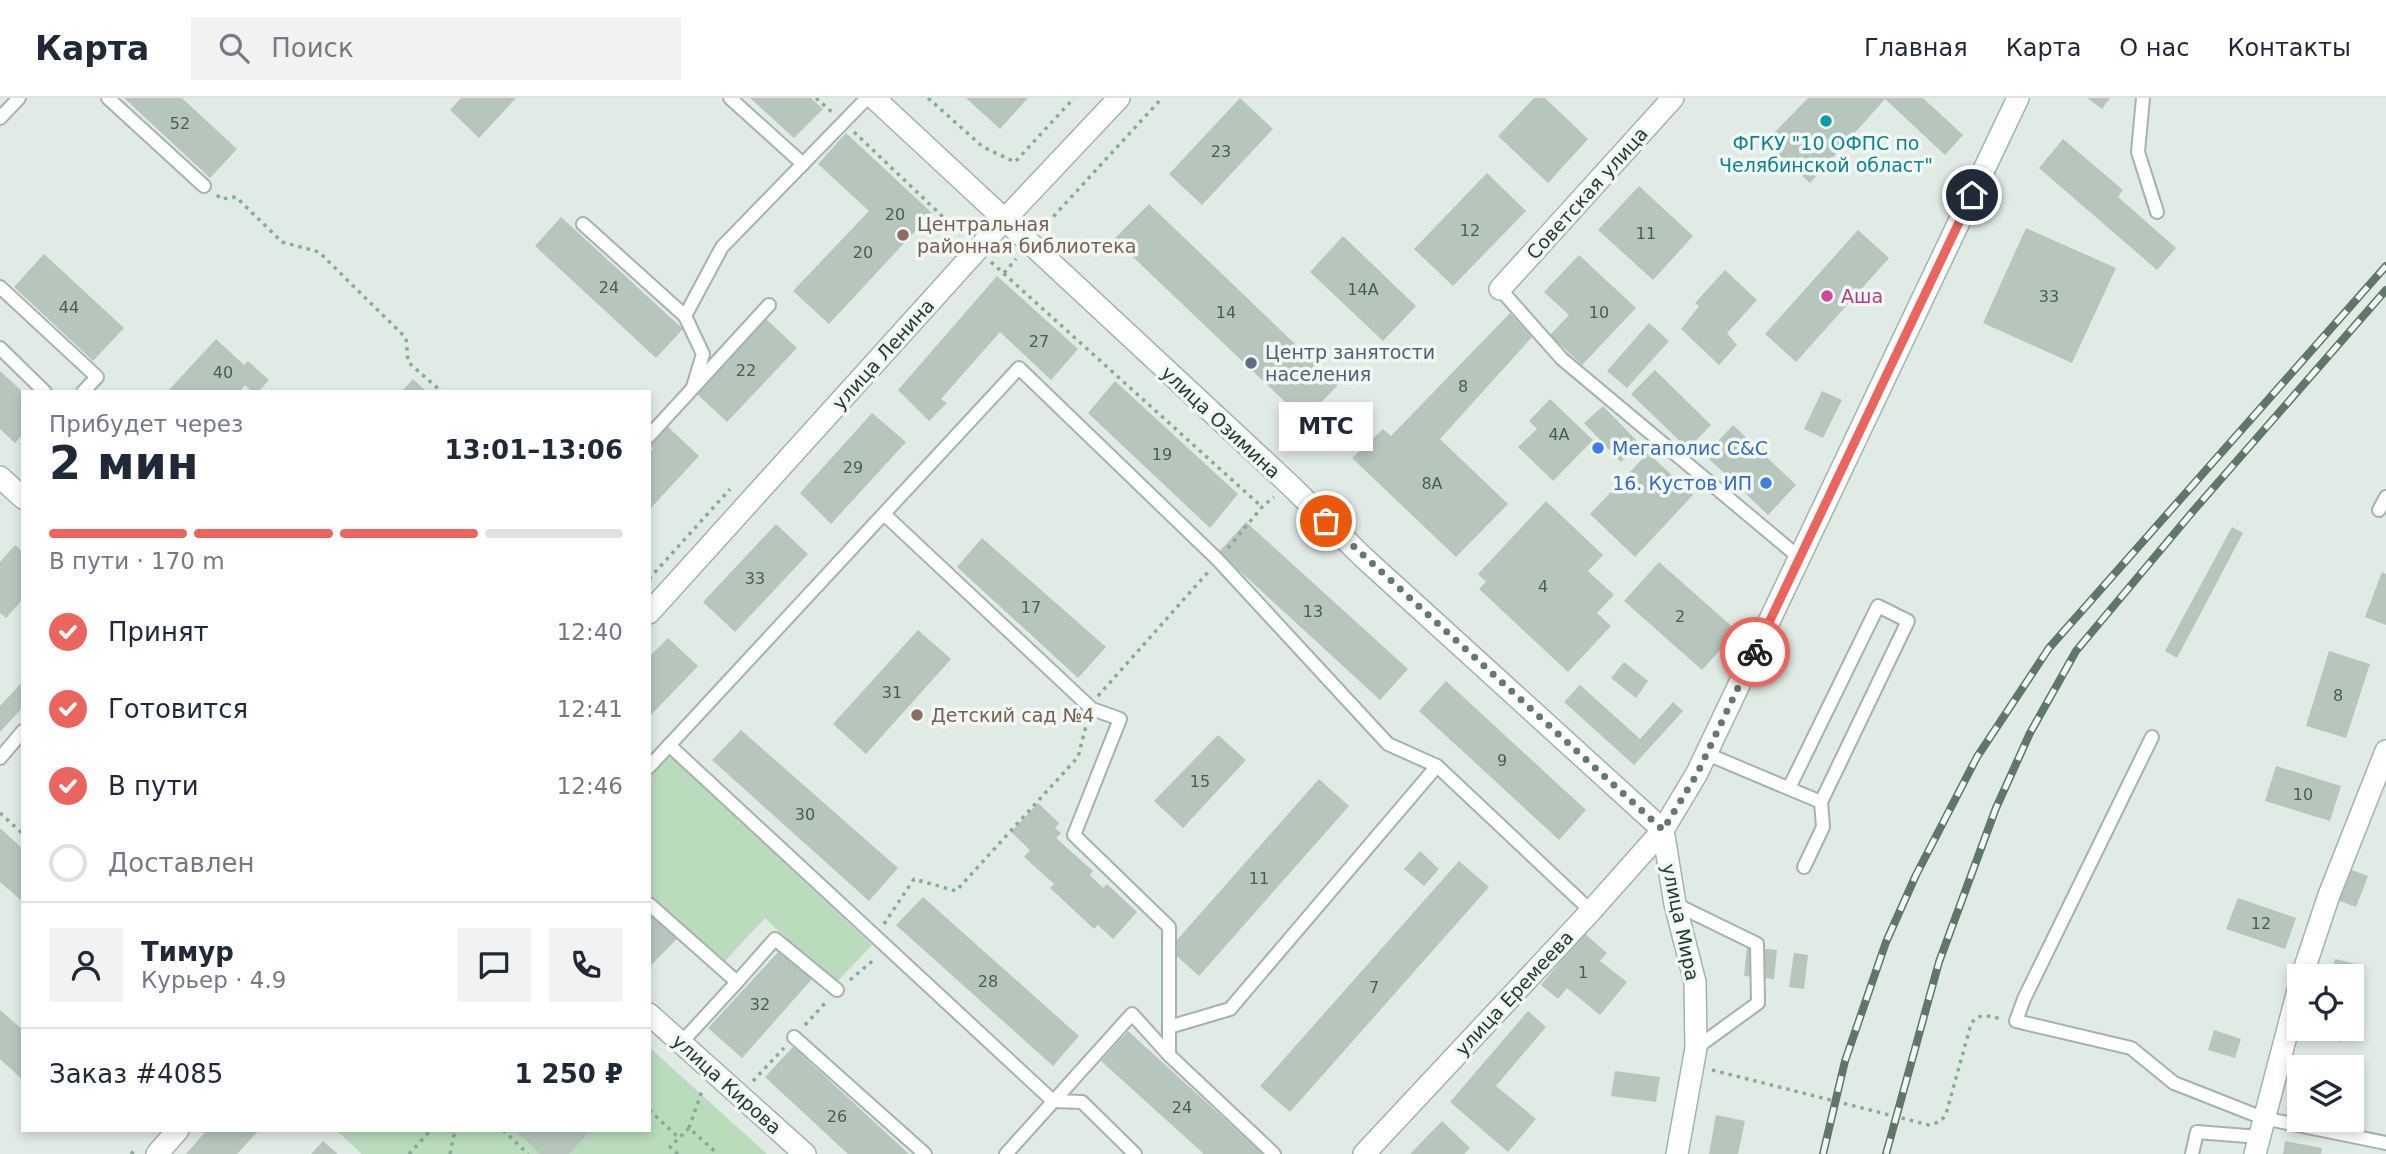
<!DOCTYPE html>
<html lang="ru">
<head>
<meta charset="utf-8">
<style>
  :root { --surface:#fff; --page:#f2f2f3; --text:#1f2937; --muted:#747a83; --line:#e0e1e3; --accent:#eb655f }
  body { margin:0; font-family:"DejaVu Sans",sans-serif; background:var(--page); color:var(--text); height:100vh; display:flex; flex-direction:column; font-size:26px; white-space:nowrap }
  * { box-sizing:border-box; margin:0 }
  p { font-size:23px; color:var(--muted) }
  .icon { flex:none; width:38px; height:38px; fill:none; stroke:currentColor; stroke-width:2; stroke-linecap:round; stroke-linejoin:round }
  .map { position:relative; flex:1; overflow:hidden }
  .sheet { position:absolute; left:21px; top:292px; width:630px; height:742px; display:flex; flex-direction:column; background:var(--surface); border-radius:0px; box-shadow:0 4px 10px #0003 }
  .sheet>* { flex:none }
  .controls { position:absolute; left:2287px; top:866px; display:grid; gap:14px }
  .controls a { display:grid; place-items:center; width:77px; height:77px; border-radius:0px; background:var(--surface); box-shadow:0 4px 10px #0003; font-size:35px }
  .pin { position:absolute; display:grid; place-items:center; width:60px; height:60px; color:#fff; margin:-30px; border:4px solid #fff; border-radius:50%; box-shadow:0 2px 7px #0007 }
  .courier { position:absolute; display:grid; place-items:center; width:70px; height:70px; margin:-35px; border:5px solid #eb655f; border-radius:50%; background:#fff; color:#222; box-shadow:0 2px 9px #0007 }
  .bubble { position:absolute; height:49px; border-radius:0px; background:var(--surface); box-shadow:0 4px 10px #0003; font-size:23px; font-weight:600; line-height:49px; text-align:center }
  .summary em { font-style:normal; font-weight:600 }
  .summary div { display:flex; flex-direction:column-reverse }
  .summary { display:flex; align-items:center; justify-content:space-between; height:119px; padding:0 28px }
  h1 { font-size:46px; font-weight:600; line-height:52px }
  .bar { display:grid; grid-template-columns:repeat(4,1fr); gap:10px 7px; align-content:center; height:84px; padding:0 28px }
  .bar i { height:9px; border-radius:5px; background:var(--line) }
  .bar .active { background:var(--accent) }
  .bar p { grid-column:span 4 }
  .line { display:flex; align-items:center; gap:18px; padding:0 28px; border-top:2px solid var(--line) }
  .line div { flex:1 }
  .round { display:grid; place-items:center; flex:none; width:74px; height:74px; border-radius:0px; background:var(--page) }
  ol { padding:0 28px; list-style:none }
  li { display:flex; align-items:center; gap:21px; height:77px }
  li p { margin-inline-start:auto }
  li .icon { padding:7px; border-radius:50%; background:var(--accent); color:#fff; stroke-width:4 }
  li:last-child { color:var(--muted) }
  li i { width:38px; height:38px; border:4px solid var(--line); border-radius:50% }
  header { display:flex; align-items:center; gap:42px; box-sizing:border-box; height:98px; padding:0 35px; background:var(--surface); border-bottom:2px solid var(--line) }
  header strong { font-size:33px }
  nav { display:flex; gap:38px; margin-inline-start:auto; font-size:24px }
  .search { width:490px; height:63px; background:var(--page); display:flex; align-items:center; gap:18px; box-sizing:border-box; padding:0 24px; border-radius:0px; color:var(--muted); font-size:26px }
  .map>svg:first-child { display:block }
</style>
</head>
<body>
<header>
<strong>Карта</strong>
<div class="search"><svg class="icon" aria-label="search" viewBox="0 0 24 24"><circle cx="10" cy="10" r="6"/><path d="M15 15l6 6"/></svg>Поиск</div>
<nav><a>Главная</a><a>Карта</a><a>О нас</a><a>Контакты</a></nav>
</header>
<div class="map">
<svg width="2386" height="1056" viewBox="0 0 2386 1056">
  <rect width="100%" height="100%" fill="#e1ebe5"/>
  <g fill="#bbdbbd">
    <path d="M666,654l206,193 -37,39 -70,-66 -41,44 -75,-67v-125z"/>
    <path d="M649,949l118,107h-405l-25,-23 312,-1z"/>
  </g>
  <g fill="#b7c6bd">
    <path d="M124,0h58l55,51 -27,29z"/>
    <path d="M461,0h55l-37,40 -29,-28z"/>
    <path d="M750,0h61l12,11 -29,29z"/>
    <path d="M966,0h62l-28,31z"/>
    <path d="M1240,0l33,31 -71,76 -33,-31z"/>
    <path d="M1534,0h11l43,41 -40,44 -50,-47z"/>
    <path d="M1808,0h115l40,37 -18,20 -60,-56 -75,84 -45,-41z"/>
    <path d="M2087,0h23l-8,11z"/>
    <path d="M846,35l86,80 -103,111 -36,-33 76,-80 -51,-47z"/>
    <path d="M2063,41l60,51 -5,7 58,51 -19,22 -118,-102z"/>
    <path d="M1487,75l39,38 -73,75 -39,-37z"/>
    <path d="M1639,88l54,50 -40,44 -55,-50z"/>
    <path d="M1149,106l189,181 -34,35 -190,-181z"/>
    <path d="M561,119l122,112 -27,29 -121,-112z"/>
    <path d="M2026,130l90,40 -44,95 -89,-40z"/>
    <path d="M1858,132l31,28 -93,104 -31,-28z"/>
    <path d="M1343,138l73,70 -33,35 -73,-69z"/>
    <path d="M44,156l80,74 -31,33 -79,-74z"/>
    <path d="M1579,157l57,53 -54,57 -32,-30 19,-20 -25,-23z"/>
    <path d="M1725,172l32,30 -30,33 10,12 -18,20 -38,-36 18,-23 -4,-3z"/>
    <path d="M997,178l81,73 -27,31 -51,-48 -59,67 6,4 -18,18 -31,-31z"/>
    <path d="M1510,215l22,24 -92,102 68,65 -52,53 -104,-99 31,-29 8,7z"/>
    <path d="M766,221l31,29 -70,74 -31,-29z"/>
    <path d="M1649,225l20,18 -42,47 -20,-17z"/>
    <path d="M216,241l28,26 4,-4 21,19 -11,12h-6l-7,-7 -6,7h-72z"/>
    <path d="M1655,272l56,55 -23,24 -57,-55z"/>
    <path d="M0,273l23,21v42l-8,9 -15,-14z"/>
    <path d="M413,281l14,13h-26z"/>
    <path d="M1115,283l123,113 -28,34 -122,-115z"/>
    <path d="M1822,293l20,9 -19,38 -19,-9z"/>
    <path d="M1550,301l43,41 -40,41 -35,-34 19,-18 -8,-8z"/>
    <path d="M1603,308l37,38 -19,18 -37,-39z"/>
    <path d="M872,315l34,29 -75,82 -31,-31z"/>
    <path d="M665,326l34,32 -50,54v-57l4,-4 -4,-3v-5z"/>
    <path d="M1733,327l63,60 -28,30 -63,-60z"/>
    <path d="M1648,355l45,42 -58,62 -45,-43z"/>
    <path d="M1546,403l57,54 -15,16 26,24 -17,18 14,13 -43,46 -89,-83 7,-7 -8,-8z"/>
    <path d="M1246,424l162,147 -28,31 -161,-148z"/>
    <path d="M776,426l32,30 -73,78 -32,-30z"/>
    <path d="M2232,429l11,6 -66,125 -12,-7z"/>
    <path d="M982,440l124,109 -28,31 -121,-111z"/>
    <path d="M15,447l8,7v47l-17,19 -6,-5v-51z"/>
    <path d="M1659,464l78,69 -35,39 -78,-69z"/>
    <path d="M2382,474l4,2v51l-21,-8z"/>
    <path d="M918,532l33,29 -85,95 -33,-30z"/>
    <path d="M668,540l30,28 -49,51v-60z"/>
    <path d="M2329,553l41,13 -24,74 -40,-12z"/>
    <path d="M1624,564l24,19 -12,17 -25,-20z"/>
    <path d="M23,583v26l-23,25v-26z"/>
    <path d="M1446,583l140,129 -27,30 -140,-129z"/>
    <path d="M1580,587l60,54 33,-37 10,9 -49,54 -70,-63z"/>
    <path d="M741,632l157,138 -29,33 -157,-141z"/>
    <path d="M1218,637l28,25 -63,68 -29,-27z"/>
    <path d="M2276,668l65,20 -11,35 -65,-20z"/>
    <path d="M1319,681l30,27 -150,170 -30,-27z"/>
    <path d="M1038,705l21,20 -4,5 6,5 -5,5 37,33 -3,4 13,13 4,-4 30,28 -24,27 -15,-14 -4,4 -44,-41 4,-4 -30,-27 6,-7 -19,-18z"/>
    <path d="M0,730l23,21v53l-23,-20z"/>
    <path d="M1420,753l19,18 -15,17 -20,-17z"/>
    <path d="M1459,763l30,26 -199,225 -30,-26z"/>
    <path d="M2349,771l19,7 -12,31 -19,-7z"/>
    <path d="M923,799l156,139 -26,30 -157,-141z"/>
    <path d="M2238,800l58,20 -11,31 -59,-20z"/>
    <path d="M649,814l29,26 -29,29z"/>
    <path d="M1584,835l23,20 -7,8 27,21 -27,33 -33,-27 -9,11 -17,-14z"/>
    <path d="M1747,849l30,3 -3,29 -30,-3z"/>
    <path d="M779,853l33,28 -70,79 -34,-30z"/>
    <path d="M1794,855l14,2 -4,34 -15,-2z"/>
    <path d="M2335,861l30,7 -6,26 -7,-1v-15h-21z"/>
    <path d="M0,912l23,20v50l-23,-21z"/>
    <path d="M1528,913l18,16 -50,59 40,33 -28,33 -58,-50z"/>
    <path d="M2306,931h38l-3,13 -36,-9z"/>
    <path d="M2214,932l27,9 -6,19 -27,-8z"/>
    <path d="M1128,933l135,123h-59l-103,-93z"/>
    <path d="M793,949l116,107h-61l-83,-77z"/>
    <path d="M1615,973l45,6 -4,25 -45,-6z"/>
    <path d="M1716,1017l29,6 -7,33h-29z"/>
    <path d="M1442,1023l28,27 -6,6h-54z"/>
    <path d="M207,1032h52l-22,24h-51z"/>
    <path d="M515,1032h76l-22,24h-29z"/>
    <path d="M323,1043l15,13h-27z"/>
    <path d="M2285,1043l37,7 -1,6h-38z"/>
  </g>
  <g fill="none" stroke-linecap="round" stroke-linejoin="round">
    <defs>
      <g id="lane">
        <path d="M108,0l96,88"/>
        <path d="M730,0l73,66"/>
        <path d="M2143,0l-5,54 19,60"/>
        <path d="M0,20l19,-20"/>
        <path d="M583,126l102,92"/>
        <path d="M0,189l97,90 -14,15"/>
        <path d="M1500,191l62,70 239,200"/>
        <path d="M0,250l45,44"/>
        <path d="M693,289l10,-33 -18,-38 37,-69 145,-149"/>
        <path d="M649,338l120,-131"/>
        <path d="M2379,412l7,-13"/>
        <path d="M884,416l208,195 28,10 -46,116 95,92v128"/>
        <path d="M2152,639l-128,262 -8,22 115,27 43,35 89,35 123,25"/>
        <path d="M669,647l384,356 29,1 53,52"/>
        <path d="M1707,656l114,48 87,-181 -30,-15 -89,182"/>
        <path d="M0,660l23,-27"/>
        <path d="M649,669l370,-399 199,192 170,184 49,22 154,145"/>
        <path d="M1804,769l19,-40 -2,-25"/>
        <path d="M649,806l88,78 -56,61"/>
        <path d="M1675,806l82,40 1,59 -62,45"/>
        <path d="M737,884l38,-43 62,51"/>
        <path d="M1169,929l61,-18 207,-243"/>
        <path d="M794,939l131,117"/>
        <path d="M1006,1056l126,-140 37,41 105,99"/>
        <path d="M2192,1056l5,-22 62,5"/>
      </g>
      <g id="street">
        <path d="M874,0l416,387 73,72 300,273 -72,81 -227,243"/>
        <path d="M1500,191l173,-191"/>
        <path d="M0,379l23,21"/>
        <path d="M649,515l356,-394 114,-121"/>
        <path d="M2302,878l27,-81 57,-144"/>
        <path d="M649,916l156,140"/>
        <path d="M157,1056l21,-24"/>
        <path d="M2255,1056l45,-171"/>
      </g>
      <path id="secondary" d="M1677,1056l19,-106 -1,-66 -20,-78 -12,-74 34,-57 321,-675"/>
    </defs>
    <use href="#lane" stroke="#a4b3ab" stroke-width="16"/>
    <use href="#street" stroke="#a4b3ab" stroke-width="24"/>
    <use href="#secondary" stroke="#a0b6aa" stroke-width="24"/>
    <g stroke="#83ad97" stroke-width="3.5" stroke-dasharray="3.5 5" stroke-linecap="butt">
      <path d="M816,0l17,15"/>
      <path d="M928,0l55,49 32,15 59,-64"/>
      <path d="M854,34l109,104"/>
      <path d="M217,97l4,4 15,-2 46,45 37,10 87,86 2,24 34,30"/>
      <path d="M1042,131l120,-131"/>
      <path d="M991,164l271,245"/>
      <path d="M1004,175l12,-14"/>
      <path d="M1228,450l34,-41 12,-10"/>
      <path d="M649,481l81,-90"/>
      <path d="M1098,598l111,-125"/>
      <path d="M0,715l23,21"/>
      <path d="M884,826l30,-45 42,12 122,-134 9,-35"/>
      <path d="M850,882l26,-22"/>
      <path d="M805,927l21,-23"/>
      <path d="M1712,972l217,55c8,-2 13,-4 17,-11l25,-90c8,-12 18,-8 31,-5"/>
      <path d="M753,983l31,-33"/>
      <path d="M649,1012l30,28"/>
      <path d="M689,1030l13,-37"/>
      <path d="M503,1032l25,24"/>
      <path d="M131,1056l6,-6"/>
      <path d="M409,1056l22,-24"/>
      <path d="M450,1056l5,-24"/>
      <path d="M678,1056l-8,-7 19,-19 29,26"/>
    </g>
    <use href="#lane" stroke="#fff" stroke-width="12"/>
    <use href="#street" stroke="#fff" stroke-width="21"/>
    <use href="#secondary" stroke="#fff" stroke-width="21"/>
    <defs>
      <g id="rail">
        <path d="M1823,1056l22,-93 41,-119 30,-67 61,-118 72,-109 337,-382"/>
        <path d="M1886,1056l53,-192 57,-154 34,-75 46,-82 118,-141 192,-220"/>
      </g>
    </defs>
    <use href="#rail" stroke="#5d776a" stroke-width="8"/>
    <use href="#rail" stroke="#f1f8f3" stroke-width="5" stroke-dasharray="16" stroke-linecap="butt"/>
  </g>
  <g fill="none" stroke-linecap="round" stroke-linejoin="round">
    <path stroke="#65796f" stroke-width="7" stroke-dasharray="0 12.6" d="M1326,423l337,309 34,-56 58,-122"/>
    <path stroke="#eb655f" stroke-width="9" d="M1755,554l217,-457"/>
  </g>
  <circle fill="#0f9aa8" stroke="#f1f8f3" stroke-width="2.5" cx="1826" cy="23" r="7"/>
  <g fill="#8d6e63" stroke="#f1f8f3" stroke-width="2.5">
    <circle cx="903" cy="137" r="7"/>
    <circle cx="917" cy="617" r="7"/>
  </g>
  <circle fill="#d1479c" stroke="#f1f8f3" stroke-width="2.5" cx="1827" cy="198" r="7"/>
  <circle fill="#5c6f8a" stroke="#f1f8f3" stroke-width="2.5" cx="1251" cy="265" r="7"/>
  <g fill="#3f7fe0" stroke="#f1f8f3" stroke-width="2.5">
    <circle cx="1598" cy="350" r="7"/>
    <circle cx="1766" cy="385" r="7"/>
  </g>
  <g text-anchor="middle" stroke-width="7" stroke-linejoin="round" paint-order="stroke">
    <g font-size="16" fill="#475e52">
      <text x="180" y="31">52</text>
      <text x="1221" y="59">23</text>
      <text x="895" y="122">20</text>
      <text x="1470" y="138">12</text>
      <text x="1646" y="141">11</text>
      <text x="863" y="160">20</text>
      <text x="609" y="195">24</text>
      <text x="1363" y="197">14А</text>
      <text x="2049" y="204">33</text>
      <text x="69" y="215">44</text>
      <text x="1226" y="220">14</text>
      <text x="1599" y="220">10</text>
      <text x="1039" y="249">27</text>
      <text x="746" y="278">22</text>
      <text x="223" y="280">40</text>
      <text x="1463" y="294">8</text>
      <text x="1559" y="342">4А</text>
      <text x="1162" y="362">19</text>
      <text x="853" y="375">29</text>
      <text x="1432" y="391">8А</text>
      <text x="755" y="486">33</text>
      <text x="1543" y="494">4</text>
      <text x="1031" y="515">17</text>
      <text x="1313" y="519">13</text>
      <text x="1680" y="524">2</text>
      <text x="892" y="600">31</text>
      <text x="2338" y="603">8</text>
      <text x="1502" y="668">9</text>
      <text x="1200" y="689">15</text>
      <text x="2303" y="702">10</text>
      <text x="805" y="722">30</text>
      <text x="1259" y="786">11</text>
      <text x="2261" y="831">12</text>
      <text x="1583" y="880">1</text>
      <text x="988" y="889">28</text>
      <text x="1374" y="895">7</text>
      <text x="760" y="912">32</text>
      <text x="1182" y="1015">24</text>
      <text x="837" y="1024">26</text>
    </g>
    <g font-size="19" fill="#0d838f" stroke="#f1f8f3">
      <text x="1826" y="52">ФГКУ "10 ОФПС по<tspan x="1826" dy="22">Челябинской област"</tspan></text>
    </g>
    <g font-size="19" fill="#223b2f" stroke="#f1f8f3">
      <text transform="translate(1587 95) rotate(-48)" y="7">Советская улица</text>
      <text transform="translate(883 256) rotate(-48)" y="7">улица Ленина</text>
      <text transform="translate(1221 324) rotate(43)" y="7">улица Озимина</text>
      <text transform="translate(1681 824) rotate(78)" y="7">улица Мира</text>
      <text transform="translate(1514 895) rotate(-47)" y="7">улица Еремеева</text>
      <text transform="translate(727 986) rotate(42)" y="7">улица Кирова</text>
    </g>
    <g font-size="19" fill="#785e54" stroke="#f1f8f3" text-anchor="start">
      <text x="917" y="133">Центральная<tspan x="917" dy="22">районная библиотека</tspan></text>
      <text x="931" y="624">Детский сад №4</text>
    </g>
    <g font-size="19" fill="#b23c85" stroke="#f1f8f3" text-anchor="start">
      <text x="1841" y="205">Аша</text>
    </g>
    <g font-size="19" fill="#4e5e75" stroke="#f1f8f3" text-anchor="start">
      <text x="1265" y="261">Центр занятости<tspan x="1265" dy="22">населения</tspan></text>
    </g>
    <g font-size="19" fill="#366cbe" stroke="#f1f8f3" text-anchor="start">
      <text x="1612" y="357">Мегаполис C&amp;C</text>
      <text x="1752" y="392" text-anchor="end">16. Кустов ИП</text>
    </g>
  </g>
</svg>
<div class="controls">
<a><svg class="icon" aria-label="locate" viewBox="0 0 24 24"><circle cx="12" cy="12" r="6"/><path d="M12 2v4M12 18v4M2 12h4M18 12h4"/></svg></a>
<a><svg class="icon" aria-label="layers" viewBox="0 0 24 24"><path d="M12 4l9 5-9 5-9-5zM3 14l9 5 9-5"/></svg></a>
</div>
<div class="pin" style="left:1326px;top:423px;background:#ea580c"><svg class="icon" aria-label="bag" viewBox="0 0 24 24"><path d="M5 8h14l-1 12H6zM9 8a3 3 0 0 1 6 0"/></svg></div>
<div class="pin" style="left:1972px;top:97px;background:#1f2937"><svg class="icon" aria-label="home" viewBox="0 0 24 24"><path d="M3 11l9-7 9 7M6 9v11h12V9"/></svg></div>
<div class="courier" style="left:1755px;top:554px"><svg class="icon" aria-label="bike" viewBox="0 0 24 24"><circle cx="6" cy="16" r="4"/><circle cx="18" cy="16" r="4"/><path d="M6 16l4-8h5l3 8M10 8l3 8H6M13 5h3"/></svg></div>
<div class="bubble" style="left:1279px;top:304px;width:94px">МТС</div>
<section class="sheet">
<div class="summary"><div><h1>2 мин</h1><p>Прибудет через</p></div><em>13:01–13:06</em></div>
<div class="bar"><i class="active"></i><i class="active"></i><i class="active"></i><i></i><p>В пути · 170 m</p></div>
<ol>
<li><svg class="icon" aria-label="check" viewBox="0 0 24 24"><path d="M5 12l5 5 9-10"/></svg>Принят<p>12:40</p></li>
<li><svg class="icon" aria-label="check" viewBox="0 0 24 24"><path d="M5 12l5 5 9-10"/></svg>Готовится<p>12:41</p></li>
<li><svg class="icon" aria-label="check" viewBox="0 0 24 24"><path d="M5 12l5 5 9-10"/></svg>В пути<p>12:46</p></li>
<li><i></i>Доставлен</li>
</ol>
<div class="line" style="height:126px"><a class="round"><svg class="icon" aria-label="person" viewBox="0 0 24 24"><circle cx="12" cy="8" r="4"/><path d="M4 21q1-7 8-7t8 7"/></svg></a><div><b>Тимур</b><p>Курьер · 4.9</p></div><a class="round"><svg class="icon" aria-label="chat" viewBox="0 0 24 24"><path d="M4 5h16v11H9l-5 4z"/></svg></a><a class="round"><svg class="icon" aria-label="phone" viewBox="0 0 24 24"><path d="M5 4h4l2 5-3 2q2 4 5 5l2-3 5 2v4C11 20 4 13 5 4z"/></svg></a></div>
<div class="line" style="height:91px"><div>Заказ #4085</div><b>1 250 ₽</b></div>
</section>
</div>
</body>
</html>
